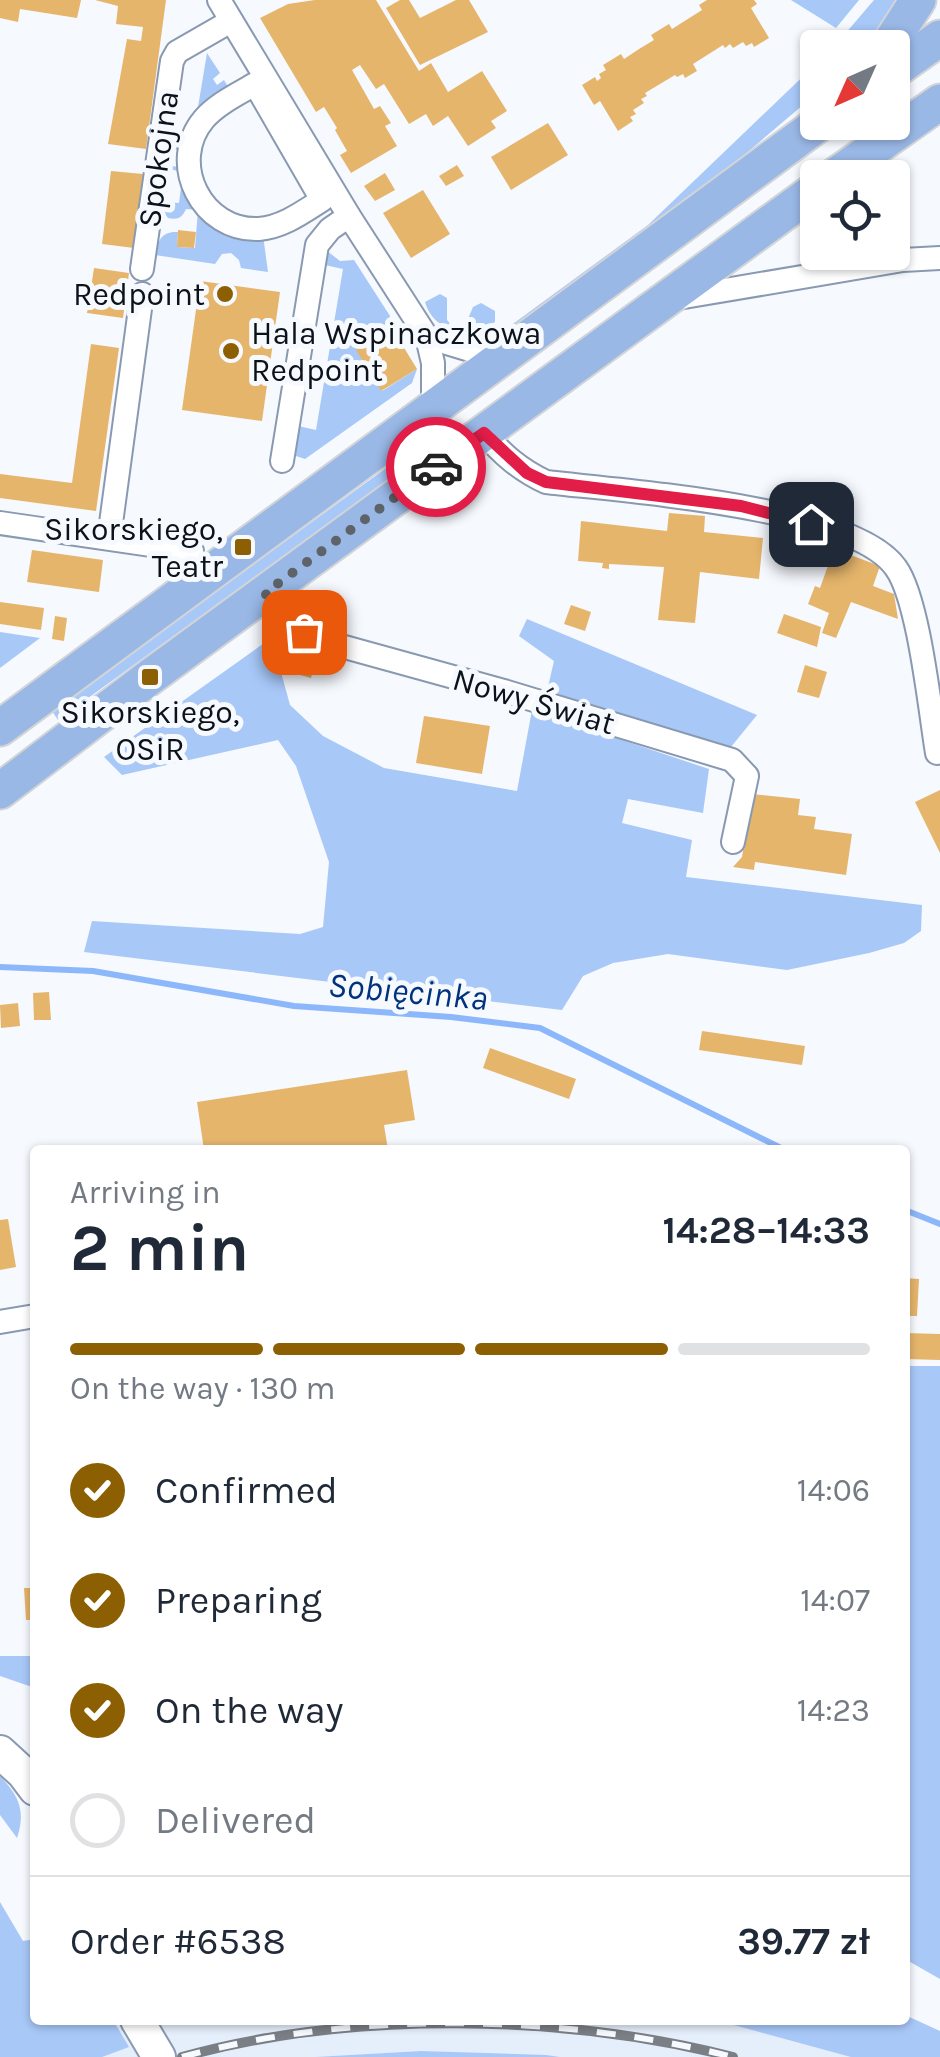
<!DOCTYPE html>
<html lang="en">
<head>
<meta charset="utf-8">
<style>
  :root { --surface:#fff; --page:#f6f6f7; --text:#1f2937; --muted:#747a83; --line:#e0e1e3; --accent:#8c5f03 }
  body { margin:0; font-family:Karla,sans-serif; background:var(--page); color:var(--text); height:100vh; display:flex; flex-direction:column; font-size:38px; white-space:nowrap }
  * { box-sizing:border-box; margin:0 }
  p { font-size:32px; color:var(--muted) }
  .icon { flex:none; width:55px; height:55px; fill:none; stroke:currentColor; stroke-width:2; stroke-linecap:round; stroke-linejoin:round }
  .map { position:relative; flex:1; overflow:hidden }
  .side { position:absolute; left:30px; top:1145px; width:880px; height:880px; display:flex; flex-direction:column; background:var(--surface); border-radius:10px; box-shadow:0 2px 8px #0004 }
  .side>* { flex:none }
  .needle { width:65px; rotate:225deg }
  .fabs { position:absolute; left:800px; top:30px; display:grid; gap:20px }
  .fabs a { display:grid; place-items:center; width:110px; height:110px; border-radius:10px; background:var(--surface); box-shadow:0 2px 8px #0004; font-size:50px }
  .pin { position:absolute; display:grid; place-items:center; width:85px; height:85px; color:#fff; margin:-42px; border-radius:20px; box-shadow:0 5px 15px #0006 }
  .courier { position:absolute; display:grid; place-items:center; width:100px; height:100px; margin:-50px; border:8px solid #e11d48; border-radius:50%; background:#fff; color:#222; box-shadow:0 2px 12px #0007 }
  .headline em { font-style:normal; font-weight:700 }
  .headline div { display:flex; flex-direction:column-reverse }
  .headline { display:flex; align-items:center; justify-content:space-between; height:170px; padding:0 40px }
  h1 { font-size:65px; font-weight:700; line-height:75px }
  .bar { display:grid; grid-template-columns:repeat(4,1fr); gap:15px 10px; align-content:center; height:120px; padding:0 40px }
  .bar i { height:12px; border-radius:8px; background:var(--line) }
  .bar .on { background:var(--accent) }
  .bar p { grid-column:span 4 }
  .line { display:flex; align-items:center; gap:25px; padding:0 40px; border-top:2px solid var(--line) }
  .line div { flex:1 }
  ol { padding:0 40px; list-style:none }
  li { display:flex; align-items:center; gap:30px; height:110px }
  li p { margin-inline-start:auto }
  li .icon { padding:10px; border-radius:50%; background:var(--accent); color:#fff; stroke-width:4 }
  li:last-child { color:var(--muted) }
  li i { width:55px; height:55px; border:5px solid var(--line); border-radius:50% }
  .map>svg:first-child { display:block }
</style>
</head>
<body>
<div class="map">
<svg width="940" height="2057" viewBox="0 0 940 2057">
  <rect width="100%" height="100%" fill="#f6f9fe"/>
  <path fill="#e5eefb" d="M142,2020h609l147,37h-338l-139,-6 -106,6h-301z"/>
  <g fill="#a8c8f8">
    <path d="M791,0h68l-23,28z"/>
    <path d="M874,0h28l-34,47 -35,1z"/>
    <path d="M207,53l13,20 -7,6 4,6 7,-5 10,17 -37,16z"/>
    <path d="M817,63v30l-142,121 -177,126h-7l157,-115z"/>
    <path d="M196,130l5,72 61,26 6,44 -27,-4 -2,-8 -8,-7 -9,1 -7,10 -60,-9c3,-14 6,-24 23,-23l-1,15 18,1 3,-38 -12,-1c-4,9 -8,11 -18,9l-5,-7v-9l16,1 4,-31 -14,-3 -1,-3 15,1 3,-16 -14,-2 -1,-3h16z"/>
    <path d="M327,251l13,10 14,-1 36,56 -1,6 -27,18 20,51 35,-22 -5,14 -107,76 -12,-4 5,-29 18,4 27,-161 -18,-4z"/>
    <path d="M440,294l7,4v22l6,7 12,-1 8,-19 8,-4 14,8v11l-21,12c-22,-3 -42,-8 -49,-32z"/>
    <path d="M415,447l6,9 -363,264 -6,-9z"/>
    <path d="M527,619l230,96 -31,38 -179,-62 7,-30 -35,-25z"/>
    <path d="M284,629l17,11 -7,12 -18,2 14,51 33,31 61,32 133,23 15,-81 177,59 -6,44 -75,-14 -6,24 70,17 -6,37 236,28 -1,26 -17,12 -35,10 -82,17 -119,-16 -55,9 -30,13 -21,34 -478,-58 8,-31 208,13 23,-7 6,-65 -33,-96 -18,-26 -156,35 -18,-18z"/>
    <path d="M0,632l40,6 -40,30z"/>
    <path d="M905,1366h35v613l-35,-20z"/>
    <path d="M0,1656h35v32l-35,-12z"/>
    <path d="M0,1776c19,20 26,35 17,62l-17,-23z"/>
    <path d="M0,1902l23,39 12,-2v81h78l16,27 -27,10h-102z"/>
    <path d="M905,2015l35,16v26h-89l-136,-37h190z"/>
    <path d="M421,2051l125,4 14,2h-245z"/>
  </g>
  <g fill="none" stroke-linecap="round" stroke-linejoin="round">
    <g stroke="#8cb7fa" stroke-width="6">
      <path d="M0,967l93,4 201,35 157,11 89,11 245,122"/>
      <path d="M905,1210l35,14"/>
    </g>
  </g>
  <g fill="#e6b56c">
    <path d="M0,0h81l-4,18 -57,-9 -2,13 -18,-4z"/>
    <path d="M95,0h71l-20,149 -38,-5 19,-105 14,2 2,-14 -27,-3 2,-18z"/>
    <path d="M315,0h61l43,71 12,-8 17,29 34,-21 25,40 -16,10 5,7 -28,18 -20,-30 -15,10 -7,-12 -17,10 -25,-40 -8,5 -16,-24 -8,5 22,39 6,-3 11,17 -6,3 12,20 -46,27 -11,-18 7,-4 -12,-21 2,-2 -13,-21 -8,5 -56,-94 28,-14z"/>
    <path d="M400,0h9l11,18 36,-18h13l19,32 -68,33 -34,-57z"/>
    <path d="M707,0h47l3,4 -6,4 18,30 -15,9 -2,-4 -6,3 -3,-4 -10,6 -3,-4 -5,4 -2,-3 -30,19 4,7 -12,7 -2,-4 -6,3 -2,-2 -30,18 2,3 -6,3 3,4 -11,7 3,4 -6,3 3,4 -15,10 -18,-30 -6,4 -12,-20 13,-8 2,4 4,-3 -2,-4 7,-4 -3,-5 18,-11 3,5 15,-10 15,-9 -3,-5 18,-11 3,5 30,-19 -3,-5z"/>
    <path d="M548,123l20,32 -57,35 -20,-33z"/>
    <path d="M457,165l7,11 -18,10 -7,-10z"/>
    <path d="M111,171l32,3 -9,74 -32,-4z"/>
    <path d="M385,173l10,17 -20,11 -11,-15z"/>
    <path d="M423,190l27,44 -39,24 -28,-45z"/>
    <path d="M178,230l18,2 -2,16 -17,-1z"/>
    <path d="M94,268l35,5 -6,45 -36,-5z"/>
    <path d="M200,281l80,11 -18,129 -80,-11z"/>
    <path d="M392,328l25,41 -36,22 -25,-41 9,-6 -3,-4 13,-9 3,5z"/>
    <path d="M91,344l28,4 -23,163 -96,-13v-24l72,9z"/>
    <path d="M669,513l36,3 -1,16 59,6 -4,41 -59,-7 -5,51 -37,-3 6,-53 -55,-3v5l-7,-1 1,-5 -25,-2 3,-40 86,10z"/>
    <path d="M824,545l56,21 -7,20 21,8 4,25 -47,-17 -15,36 -14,-5 7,-20 -21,-9 7,-18 5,2 9,-25 -10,-4z"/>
    <path d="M32,550l71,10 -4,32 -72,-10z"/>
    <path d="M0,602l44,6 -3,22 -41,-6z"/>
    <path d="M571,605l20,7 -6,19 -21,-7z"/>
    <path d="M784,614l37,13 -4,20 -40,-14z"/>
    <path d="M55,616l12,2 -3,23 -12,-2z"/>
    <path d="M303,652l14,4 -6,22 -14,-4z"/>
    <path d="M805,665l22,7 -8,26 -22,-6z"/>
    <path d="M424,716l66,10 -8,48 -66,-11z"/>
    <path d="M940,790v63l-25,-51z"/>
    <path d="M751,794l49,5 -2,16 18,2 -2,12 38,5 -6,41 -91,-13 -1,8 -21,-3 9,-10z"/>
    <path d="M49,992l2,28h-17l-1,-27z"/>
    <path d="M18,1003l2,23 -19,2 -1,-23z"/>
    <path d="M702,1031l103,15 -3,19 -103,-15z"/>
    <path d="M490,1048l86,31 -7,20 -86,-31z"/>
    <path d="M407,1070l8,50 -31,5 4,25h-184l-7,-48z"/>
    <path d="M8,1219l8,48 -16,3v-50z"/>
    <path d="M905,1278l14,1 -2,37h-12z"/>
    <path d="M905,1333l35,1v26l-35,-1z"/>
    <path d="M24,1588h11v32h-9z"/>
  </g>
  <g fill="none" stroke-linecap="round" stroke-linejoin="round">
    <defs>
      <g id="street">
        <path d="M219,0l130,216 78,121 6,26v47"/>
        <path d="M255,84l67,116c-19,12 -39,27 -63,29 -57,3 -92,-66 -55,-110 13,-15 34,-25 51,-35z"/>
        <path d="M142,269l30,-208 5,-9 54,-31"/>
        <path d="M672,299l231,-39 37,-2"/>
        <path d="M427,337l76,23"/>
        <path d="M484,433c18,21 36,37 62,49 76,9 307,24 350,86 23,32 34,143 41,185"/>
        <path d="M282,461l35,-216 13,-16 19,-13"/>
        <path d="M0,523l192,28"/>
        <path d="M109,538l33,-244"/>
        <path d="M265,593l15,21 24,18 37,14 163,45 228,69 15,16 -14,66"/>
        <path d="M0,1322l35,-6"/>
      </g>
      <g id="secondary">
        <path d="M0,1752l23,21 12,16"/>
        <path d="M137,2020l22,37"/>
      </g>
      <g id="primary">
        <path d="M887,48l31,-48"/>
        <path d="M892,72l48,-34"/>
        <path d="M832,178l108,-76"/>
        <path d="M0,728l821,-606"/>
        <path d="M0,791l150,-114 668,-489"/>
      </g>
    </defs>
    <use href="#street" stroke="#8999b1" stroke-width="26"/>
    <use href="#secondary" stroke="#8999b1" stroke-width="36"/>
    <use href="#primary" stroke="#d3d4d6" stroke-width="39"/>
    <use href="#street" stroke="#fff" stroke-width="22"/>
    <use href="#secondary" stroke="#fff" stroke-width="32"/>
    <use href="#primary" stroke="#9ab8e6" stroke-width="35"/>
    <defs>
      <path id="rail" d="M182,2057c169,-47 382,-43 551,0"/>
    </defs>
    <use href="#rail" stroke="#7a7e85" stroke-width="10"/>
    <use href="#rail" stroke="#f6f9fe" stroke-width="6" stroke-dasharray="19" stroke-linecap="butt"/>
  </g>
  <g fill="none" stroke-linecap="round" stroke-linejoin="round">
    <path stroke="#5e636a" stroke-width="10" stroke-dasharray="0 18" d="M304,632l-24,-18 -15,-21 171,-126"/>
    <path stroke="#e11d48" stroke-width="12" d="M436,467l48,-34 43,40 19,9 195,24 70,18"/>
  </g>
  <g fill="#8c5f03" stroke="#f6f9fe" stroke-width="4">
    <circle cx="225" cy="294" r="10"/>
    <circle cx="231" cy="351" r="10"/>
    <rect x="233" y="537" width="20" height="20" rx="5"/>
    <rect x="140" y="667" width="20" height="20" rx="5"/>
  </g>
  <g text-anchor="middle" stroke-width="10" stroke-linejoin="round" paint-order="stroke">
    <g font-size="32" fill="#0c121a" stroke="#f6f9fe">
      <text transform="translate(158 159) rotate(-82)" y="11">Spokojna</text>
      <text transform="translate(534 701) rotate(16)" y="11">Nowy Świat</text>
    </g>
    <g font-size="32" fill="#0c121a" stroke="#f6f9fe" text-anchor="end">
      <text x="205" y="305">Redpoint</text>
      <text x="251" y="344" text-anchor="start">Hala Wspinaczkowa<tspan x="251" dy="37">Redpoint</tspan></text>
      <text x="223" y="540">Sikorskiego,<tspan x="223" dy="37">Teatr</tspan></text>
      <text x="150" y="723" text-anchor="middle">Sikorskiego,<tspan x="150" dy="37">OSiR</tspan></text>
    </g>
    <g font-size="35" font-style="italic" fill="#00337d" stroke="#f6f9fe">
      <text transform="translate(408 991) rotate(5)" y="12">Sobięcinka</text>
    </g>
  </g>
</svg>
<div class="fabs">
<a><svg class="needle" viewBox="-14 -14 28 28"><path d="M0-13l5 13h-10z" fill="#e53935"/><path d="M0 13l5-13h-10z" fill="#747a83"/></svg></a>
<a><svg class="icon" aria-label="locate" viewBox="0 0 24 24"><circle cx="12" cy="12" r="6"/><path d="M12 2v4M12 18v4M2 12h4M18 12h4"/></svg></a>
</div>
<div class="pin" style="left:304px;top:632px;background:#ea580c"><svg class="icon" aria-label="bag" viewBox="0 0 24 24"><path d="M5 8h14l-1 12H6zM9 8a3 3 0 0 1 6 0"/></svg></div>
<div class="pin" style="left:811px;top:524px;background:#1f2937"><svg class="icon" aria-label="home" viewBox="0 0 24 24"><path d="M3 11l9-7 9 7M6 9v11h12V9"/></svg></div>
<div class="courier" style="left:436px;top:467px"><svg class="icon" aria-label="car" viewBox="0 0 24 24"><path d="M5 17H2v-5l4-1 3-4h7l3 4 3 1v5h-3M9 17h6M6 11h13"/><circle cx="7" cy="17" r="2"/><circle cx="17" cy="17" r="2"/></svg></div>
<section class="side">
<div class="headline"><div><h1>2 min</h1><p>Arriving in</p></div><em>14:28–14:33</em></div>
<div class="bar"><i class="on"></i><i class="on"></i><i class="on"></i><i></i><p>On the way · 130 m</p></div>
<ol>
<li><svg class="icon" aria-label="check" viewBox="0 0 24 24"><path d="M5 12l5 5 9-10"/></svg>Confirmed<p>14:06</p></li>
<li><svg class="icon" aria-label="check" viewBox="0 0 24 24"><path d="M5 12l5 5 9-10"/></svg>Preparing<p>14:07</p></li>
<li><svg class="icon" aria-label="check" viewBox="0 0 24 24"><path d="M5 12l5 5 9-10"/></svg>On the way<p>14:23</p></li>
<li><i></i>Delivered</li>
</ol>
<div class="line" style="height:130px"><div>Order #6538</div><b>39.77 zł</b></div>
</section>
</div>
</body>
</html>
